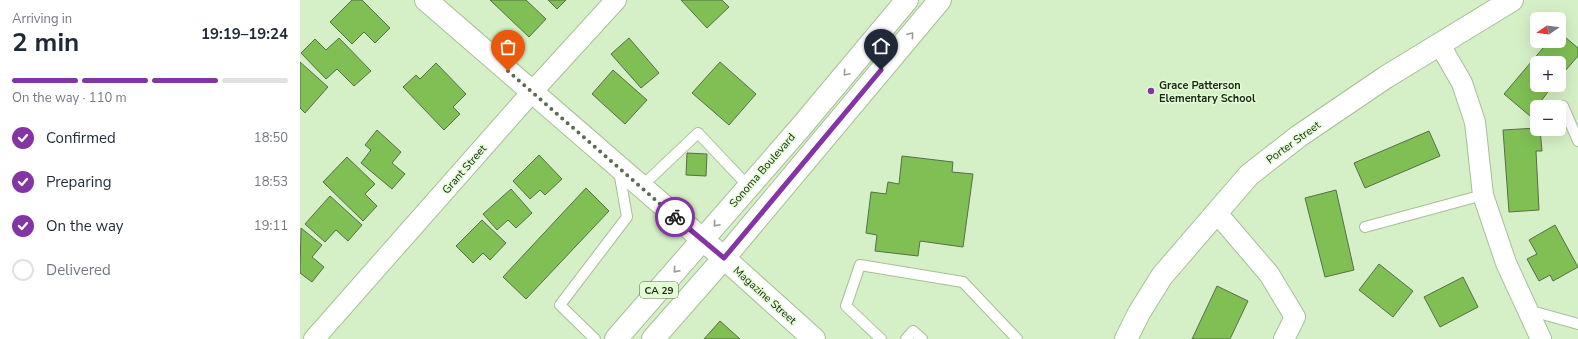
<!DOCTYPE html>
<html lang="en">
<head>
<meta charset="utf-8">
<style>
  :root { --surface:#fff; --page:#f2f2f3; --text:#1f2937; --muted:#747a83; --line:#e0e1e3; --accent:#8434a4 }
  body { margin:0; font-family:"Nunito Sans",sans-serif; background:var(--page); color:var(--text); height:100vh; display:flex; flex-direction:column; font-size:15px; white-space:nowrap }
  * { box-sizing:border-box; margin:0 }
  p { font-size:13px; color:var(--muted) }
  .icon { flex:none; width:22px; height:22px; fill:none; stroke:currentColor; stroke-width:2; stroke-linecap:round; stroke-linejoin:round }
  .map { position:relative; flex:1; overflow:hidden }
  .side { display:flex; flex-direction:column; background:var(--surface); width:300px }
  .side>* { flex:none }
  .needle { width:26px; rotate:257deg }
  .fabs { position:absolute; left:1230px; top:12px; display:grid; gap:8px }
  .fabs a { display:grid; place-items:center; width:36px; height:36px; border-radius:6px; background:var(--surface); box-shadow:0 4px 16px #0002; font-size:20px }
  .pin { position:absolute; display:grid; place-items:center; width:34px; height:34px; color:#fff; margin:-41px -17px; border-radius:50% 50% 50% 0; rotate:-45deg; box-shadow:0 0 4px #0007 }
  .pin .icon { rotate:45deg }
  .courier { position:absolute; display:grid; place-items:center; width:40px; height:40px; margin:-20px; border:3px solid #8434a4; border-radius:50%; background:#fff; color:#222; box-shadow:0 1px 5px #0007 }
  .overview em { font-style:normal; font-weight:700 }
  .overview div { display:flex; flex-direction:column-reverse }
  .overview { display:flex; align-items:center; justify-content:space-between; height:68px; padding:0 12px }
  h1 { font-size:26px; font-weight:700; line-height:30px }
  .bar { display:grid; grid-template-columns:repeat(4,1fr); gap:6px 4px; align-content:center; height:48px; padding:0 12px }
  .bar i { height:5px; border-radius:3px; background:var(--line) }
  .bar .active { background:var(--accent) }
  .bar p { grid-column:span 4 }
  ol { padding:0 12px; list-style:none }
  li { display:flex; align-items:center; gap:12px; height:44px }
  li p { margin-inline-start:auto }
  li .icon { padding:4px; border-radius:50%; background:var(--accent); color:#fff; stroke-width:4 }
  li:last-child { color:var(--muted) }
  li i { width:22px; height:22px; border:2px solid var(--line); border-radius:50% }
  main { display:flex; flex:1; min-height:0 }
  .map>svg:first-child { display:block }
</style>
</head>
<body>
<main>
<section class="side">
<div class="overview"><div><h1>2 min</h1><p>Arriving in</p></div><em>19:19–19:24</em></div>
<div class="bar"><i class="active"></i><i class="active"></i><i class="active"></i><i></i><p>On the way · 110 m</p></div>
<ol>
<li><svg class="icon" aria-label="check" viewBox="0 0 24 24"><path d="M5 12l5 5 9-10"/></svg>Confirmed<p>18:50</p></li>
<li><svg class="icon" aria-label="check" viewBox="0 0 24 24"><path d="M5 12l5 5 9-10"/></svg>Preparing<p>18:53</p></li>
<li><svg class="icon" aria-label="check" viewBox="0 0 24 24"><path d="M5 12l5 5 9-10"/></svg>On the way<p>19:11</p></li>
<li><i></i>Delivered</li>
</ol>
</section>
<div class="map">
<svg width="1278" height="339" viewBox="0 0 1278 339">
  <rect width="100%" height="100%" fill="#d5efc6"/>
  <g fill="#7fbf54" stroke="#576e4a">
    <path d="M52,0h10l28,28 -15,15 -11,-11 -12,12 -22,-22z"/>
    <path d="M190,0h36l20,19 -17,18z"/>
    <path d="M248,0h18l-9,9z"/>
    <path d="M381,0h41l7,7 -22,21z"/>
    <path d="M1259,32l19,16v8l-19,22v-15h-22v22h16l-23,31 -26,-22 45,-53h10z"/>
    <path d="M39,38l32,33 -17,15 -17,-17 -11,10 -25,-26 14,-14 11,11z"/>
    <path d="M329,38l30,35 -18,15 -30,-34z"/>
    <path d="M0,62l28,25 -23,26 -5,-5z"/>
    <path d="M420,62l36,32 -27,31 -37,-32z"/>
    <path d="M136,63l30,31 -13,13 7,7 -16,16 -41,-43 13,-12 4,4z"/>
    <path d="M313,70l34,30 -22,24 -33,-30z"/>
    <path d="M1237,128l3,1 2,22h-6l3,59 -30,2 -6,-82z"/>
    <path d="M77,130l24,22 -9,11 13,11 -13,15 -31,-26 10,-13 -6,-5z"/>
    <path d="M1129,131l11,25 -75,32 -11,-25z"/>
    <path d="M387,153l20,1 -1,22 -20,-1z"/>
    <path d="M239,155l23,24 -17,16 -5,-5 -10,9 -17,-18z"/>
    <path d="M602,156l51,6 -1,10 21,2 -10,73 -43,-6 -2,15 -43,-5 2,-16 -11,-2 5,-41 15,2 2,-12 11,2z"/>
    <path d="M47,157l28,27 -10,10 12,12 -14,15 -40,-39z"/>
    <path d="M286,188l23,23 -83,88 -23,-22z"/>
    <path d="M211,189l21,24 -16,15 -8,-8 -11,10 -14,-16z"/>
    <path d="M1036,190l18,80 -29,7 -20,-79z"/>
    <path d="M30,196l32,29 -14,16 -12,-11 -11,12 -20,-18z"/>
    <path d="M182,220l24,23 -16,17 -7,-7 -10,10 -17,-17z"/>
    <path d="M1255,225l23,42 -25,14 -3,-6 -11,6 -12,-22 10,-5 -8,-14z"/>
    <path d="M1,228l21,17 -10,12 12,10 -12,15 -12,-9z"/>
    <path d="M1079,264l34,27 -20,26 -34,-27z"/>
    <path d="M1163,277l15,30 -38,20 -16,-30z"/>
    <path d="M917,286l31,15 -18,38h-38z"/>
    <path d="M420,321l20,18h-36z"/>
  </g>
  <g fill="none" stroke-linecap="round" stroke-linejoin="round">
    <defs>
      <g id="lane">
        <path d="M1263,106l15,35"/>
        <path d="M341,187l57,-54 50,53"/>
        <path d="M1065,227l118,-32"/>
        <path d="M1228,310l50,14"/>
        <path d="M295,339l-35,-34 67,-88 -8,-46"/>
        <path d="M581,339l-35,-33 14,-41 103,17 54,57"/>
        <path d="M606,339l7,-8 9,8"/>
      </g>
      <g id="street">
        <path d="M1140,45l22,38 13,39 8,73 23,68 35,76"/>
        <path d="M916,212l53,62 26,43 -11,22"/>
        <path d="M14,339l218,-247 84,-92"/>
      </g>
      <g id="secondary">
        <path d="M126,0l298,258 90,81"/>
        <path d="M826,339l13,-26 23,-37 87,-101 50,-39 87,-59 126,-77"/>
      </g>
      <g id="primary">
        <path d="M316,339l184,-211 107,-128"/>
        <path d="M353,339l71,-81 216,-258"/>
      </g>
    </defs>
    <use href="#lane" stroke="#a6bf98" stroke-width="12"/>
    <use href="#street" stroke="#a6bf98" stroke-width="22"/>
    <use href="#secondary" stroke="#a6bf98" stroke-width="24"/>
    <use href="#primary" stroke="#a6bf98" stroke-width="24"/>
    <use href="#lane" stroke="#fff" stroke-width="10"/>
    <use href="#street" stroke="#fff" stroke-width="20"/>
    <use href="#secondary" stroke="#fff" stroke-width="22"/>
    <use href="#primary" stroke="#fff" stroke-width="22"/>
  </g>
  <defs><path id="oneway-chevron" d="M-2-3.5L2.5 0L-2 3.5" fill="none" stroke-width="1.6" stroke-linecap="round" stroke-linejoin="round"/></defs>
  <g stroke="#989c96">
    <use href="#oneway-chevron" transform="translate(611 35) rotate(-50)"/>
    <use href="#oneway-chevron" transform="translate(546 73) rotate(130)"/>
    <use href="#oneway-chevron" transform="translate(416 224) rotate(131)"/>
    <use href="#oneway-chevron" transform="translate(376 270) rotate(131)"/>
  </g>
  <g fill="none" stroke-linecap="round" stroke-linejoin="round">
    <path stroke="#5c6b53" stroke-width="4" stroke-dasharray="0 7.2" d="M208,71l167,146"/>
    <path stroke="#8434a4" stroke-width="5" d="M375,217l49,41 157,-188"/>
  </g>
  <circle fill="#8434a4" stroke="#e2fdd3" stroke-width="1.5" cx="851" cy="91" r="4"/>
  <g text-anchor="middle" stroke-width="3" stroke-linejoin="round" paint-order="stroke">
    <rect fill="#e2fdd3" stroke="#57654e" stroke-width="1" x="340" y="282" width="38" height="16" rx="3"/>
    <g font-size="10" font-weight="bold" fill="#1b2415">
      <text x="359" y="294">CA 29</text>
    </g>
    <g font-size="11" font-weight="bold" fill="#1b2415" stroke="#e2fdd3" text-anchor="start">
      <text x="859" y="89">Grace Patterson<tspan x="859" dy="13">Elementary School</tspan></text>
    </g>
    <g font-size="11" fill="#1b2415" stroke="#e2fdd3">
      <text transform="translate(993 142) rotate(-36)" y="4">Porter Street</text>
      <text transform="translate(164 169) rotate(-49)" y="4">Grant Street</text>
      <text transform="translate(462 170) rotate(-49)" y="4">Sonoma Boulevard</text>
      <text transform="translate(465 295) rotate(42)" y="4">Magazine Street</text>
    </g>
  </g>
</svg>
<div class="fabs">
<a><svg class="needle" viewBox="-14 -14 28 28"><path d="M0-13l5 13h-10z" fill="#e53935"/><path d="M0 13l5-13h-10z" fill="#747a83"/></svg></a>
<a>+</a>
<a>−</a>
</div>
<div class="pin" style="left:208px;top:71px;background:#ea580c"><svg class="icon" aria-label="bag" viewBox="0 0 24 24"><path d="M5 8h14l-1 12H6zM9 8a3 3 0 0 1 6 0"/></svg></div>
<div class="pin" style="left:581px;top:70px;background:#1f2937"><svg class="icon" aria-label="home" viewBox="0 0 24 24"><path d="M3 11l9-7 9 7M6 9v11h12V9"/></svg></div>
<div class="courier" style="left:375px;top:217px"><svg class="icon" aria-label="bike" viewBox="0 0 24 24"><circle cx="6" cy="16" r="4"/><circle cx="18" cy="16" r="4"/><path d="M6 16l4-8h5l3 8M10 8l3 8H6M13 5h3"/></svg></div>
</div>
</main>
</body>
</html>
